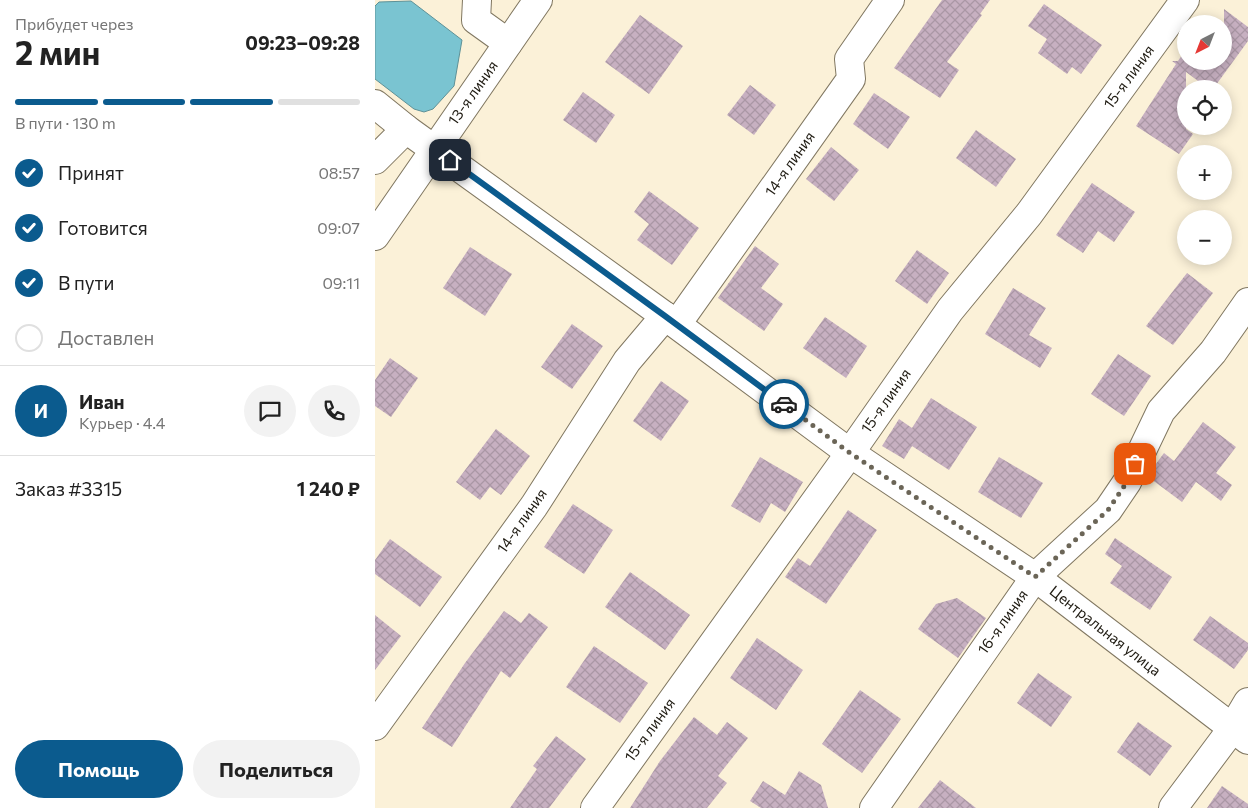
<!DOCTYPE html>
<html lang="ru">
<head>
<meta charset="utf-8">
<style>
  :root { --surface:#fff; --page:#f2f2f2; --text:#222; --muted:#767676; --line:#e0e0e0; --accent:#0b5b8e }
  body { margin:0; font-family:Commissioner,sans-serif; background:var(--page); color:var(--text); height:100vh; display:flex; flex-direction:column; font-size:19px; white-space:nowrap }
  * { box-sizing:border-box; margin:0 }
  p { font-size:16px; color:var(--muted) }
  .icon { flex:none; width:28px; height:28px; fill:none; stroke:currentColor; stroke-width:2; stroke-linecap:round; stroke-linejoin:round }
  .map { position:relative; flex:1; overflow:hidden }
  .sheet { display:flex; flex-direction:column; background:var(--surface); width:375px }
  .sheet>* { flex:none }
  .needle { width:32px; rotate:222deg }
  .controls { position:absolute; left:802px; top:15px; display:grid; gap:10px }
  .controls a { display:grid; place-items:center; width:55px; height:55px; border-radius:50%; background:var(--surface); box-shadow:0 2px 12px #0003; font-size:25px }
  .pin { position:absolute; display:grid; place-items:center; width:42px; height:42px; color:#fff; margin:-21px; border-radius:10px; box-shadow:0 2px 8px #0006 }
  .courier { position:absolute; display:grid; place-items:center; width:50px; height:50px; margin:-25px; border:4px solid #0b5b8e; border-radius:50%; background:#fff; color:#222; box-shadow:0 1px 6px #0007 }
  .headline em { font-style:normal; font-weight:700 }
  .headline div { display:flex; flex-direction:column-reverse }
  .headline { display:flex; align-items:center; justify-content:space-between; height:85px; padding:0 15px }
  h1 { font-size:32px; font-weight:700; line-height:38px }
  .bar { display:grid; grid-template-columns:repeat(4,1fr); gap:8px 5px; align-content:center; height:60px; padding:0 15px }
  .bar i { height:6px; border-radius:4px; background:var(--line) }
  .bar .current { background:var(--accent) }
  .bar p { grid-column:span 4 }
  .line { display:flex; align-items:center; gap:12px; padding:0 15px; border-top:1px solid var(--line) }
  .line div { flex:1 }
  .round { display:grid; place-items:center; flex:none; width:52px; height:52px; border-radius:26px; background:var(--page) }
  ol { padding:0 15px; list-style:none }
  li { display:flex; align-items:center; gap:15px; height:55px }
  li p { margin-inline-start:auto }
  li .icon { padding:5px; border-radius:50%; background:var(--accent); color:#fff; stroke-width:4 }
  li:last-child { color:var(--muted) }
  li i { width:28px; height:28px; border:2px solid var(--line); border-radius:50% }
  .cta { display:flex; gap:10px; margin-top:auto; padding:10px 15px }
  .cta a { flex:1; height:58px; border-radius:30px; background:var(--accent); color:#fff; font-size:20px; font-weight:700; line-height:58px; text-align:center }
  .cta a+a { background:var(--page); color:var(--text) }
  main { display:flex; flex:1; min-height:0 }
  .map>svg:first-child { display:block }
</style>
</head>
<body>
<main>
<section class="sheet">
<div class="headline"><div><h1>2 мин</h1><p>Прибудет через</p></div><em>09:23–09:28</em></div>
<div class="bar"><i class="current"></i><i class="current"></i><i class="current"></i><i></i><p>В пути · 130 m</p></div>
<ol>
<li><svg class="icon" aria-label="check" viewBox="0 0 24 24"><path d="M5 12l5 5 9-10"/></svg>Принят<p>08:57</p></li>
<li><svg class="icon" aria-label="check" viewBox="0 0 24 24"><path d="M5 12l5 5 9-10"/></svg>Готовится<p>09:07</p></li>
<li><svg class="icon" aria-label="check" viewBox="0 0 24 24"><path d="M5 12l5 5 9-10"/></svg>В пути<p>09:11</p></li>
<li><i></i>Доставлен</li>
</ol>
<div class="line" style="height:90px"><b class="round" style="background:var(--accent);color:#fff">И</b><div><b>Иван</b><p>Курьер · 4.4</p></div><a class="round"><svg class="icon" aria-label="chat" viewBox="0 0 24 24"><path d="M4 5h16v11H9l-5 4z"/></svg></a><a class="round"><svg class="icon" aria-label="phone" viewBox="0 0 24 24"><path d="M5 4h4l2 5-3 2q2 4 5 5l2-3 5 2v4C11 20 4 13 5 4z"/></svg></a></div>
<div class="line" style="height:65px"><div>Заказ #3315</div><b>1 240 ₽</b></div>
<div class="cta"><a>Помощь</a><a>Поделиться</a></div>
</section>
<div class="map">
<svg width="873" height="808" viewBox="0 0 873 808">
  <defs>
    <pattern id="building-cross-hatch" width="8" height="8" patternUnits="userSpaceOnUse" patternTransform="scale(1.25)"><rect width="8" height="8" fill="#c7b0c1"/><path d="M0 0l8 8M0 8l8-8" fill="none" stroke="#aa97a5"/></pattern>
  </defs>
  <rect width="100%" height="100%" fill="#fbf1d8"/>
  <path fill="#7ac4d1" stroke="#5e9197" d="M36,1l51,39 -8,46 -21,23 -9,3 -10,-3 -39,-30v-73l4,-4z"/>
  <g fill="url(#building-cross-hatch)">
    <path d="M567,0h48l-10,14 2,1 -35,47 12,8 -19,28 -46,-30z"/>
    <path d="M669,4l58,41 -21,29 -9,-7 -5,7 -29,-21 9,-14 -19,-13z"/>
    <path d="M849,9l24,18v14l-35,48h-4l-23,-17v57l7,5 -14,20 -43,-28 40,-62 -4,-3h6l8,-12v12h38z"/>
    <path d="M265,15l43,31 -34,48 -44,-32z"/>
    <path d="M375,85l26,20 -22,30 -27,-20z"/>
    <path d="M208,92l32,23 -19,28 -33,-23z"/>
    <path d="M499,93l36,24 -22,32 -35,-25z"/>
    <path d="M601,130l40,29 -20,28 -40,-29z"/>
    <path d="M456,147l28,23 -25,31 -28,-22z"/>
    <path d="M717,183l43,29 -21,30 -16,-11 -15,22 -27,-18z"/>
    <path d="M274,191l50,37 -27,37 -35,-25 12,-16 -15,-12z"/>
    <path d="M380,246l24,18 -18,24 22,16 -19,27 -46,-33z"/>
    <path d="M95,247l42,27 -27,42 -42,-28z"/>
    <path d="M542,250l32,23 -22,31 -32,-23z"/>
    <path d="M812,273l26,20 -40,52 -27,-19z"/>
    <path d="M638,288l33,20 -17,27 23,13 -12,20 -55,-34z"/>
    <path d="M450,317l42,29 -21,32 -43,-30z"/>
    <path d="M197,324l31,22 -31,43 -31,-22z"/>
    <path d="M743,354l33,22 -27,40 -33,-22z"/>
    <path d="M15,358l28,20 -27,39 -16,-11v-26z"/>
    <path d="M286,381l28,20 -28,40 -28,-20z"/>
    <path d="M556,398l46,29 -28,43 -37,-24 -8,13 -22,-13 17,-27 13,9z"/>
    <path d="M828,422l33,25 -20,26 16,12 -11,16 -25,-19 -14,20 -35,-26 17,-23 10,8z"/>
    <path d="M121,429l34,27 -29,39 -11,-8 -10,13 -24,-18z"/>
    <path d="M385,457l43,25 -18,30 -14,-9 -11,20 -29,-17z"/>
    <path d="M624,457l44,26 -22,35 -43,-26z"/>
    <path d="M198,504l40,26 -29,44 -40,-27z"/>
    <path d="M473,510l29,20 -51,74 -41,-27 13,-19 12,8z"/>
    <path d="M740,538l57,39 -22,33 -40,-27 12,-17 -17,-12z"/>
    <path d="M15,539l52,38 -22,30 -45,-33v-14z"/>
    <path d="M255,572l60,43 -25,35 -60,-43z"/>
    <path d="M582,598l29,20 -28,40 -40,-29 18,-25z"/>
    <path d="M129,611l17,12 8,-10 19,14 -38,51 -9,-7 -49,76 -30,-19 43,-65z"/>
    <path d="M0,615l26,21 -26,34z"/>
    <path d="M835,616l38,27v7l-14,19 -41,-29z"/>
    <path d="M382,638l46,32 -27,40 -46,-32z"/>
    <path d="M219,646l54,37 -28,40 -54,-36z"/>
    <path d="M663,673l34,24 -21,30 -34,-24z"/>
    <path d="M485,690l41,29 -39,54 -40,-29z"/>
    <path d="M319,717l23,18 10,-13 21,16 -30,38 9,7 -20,25h-77l30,-47z"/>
    <path d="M763,722l34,24 -22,30 -33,-24z"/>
    <path d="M181,736l30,23 -37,49h-39l27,-39 -4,-3z"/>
    <path d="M424,771l22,14 7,23h-67l-11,-7 13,-20 22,14z"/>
    <path d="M565,780l36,28h-58z"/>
    <path d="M847,786l26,18v4h-41z"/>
  </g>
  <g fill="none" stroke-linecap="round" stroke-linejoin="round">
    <defs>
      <g id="minor">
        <path d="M102,0l-1,20 32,23"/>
        <path d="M0,104l31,25 259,187 185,137 185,124 213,163"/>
        <path d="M0,160l31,-31"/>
        <path d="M0,236l163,-236"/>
        <path d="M302,324l174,-245 -2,-20 41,-59"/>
        <path d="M0,726l159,-220 93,-145 38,-45"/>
        <path d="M220,808l255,-355 100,-143 79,-96 156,-214"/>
        <path d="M499,808l161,-231 73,-67 19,-28 34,-71 52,-59 35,-50"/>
        <path d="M798,808l59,-79 16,-27"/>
      </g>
    </defs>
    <use href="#minor" stroke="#807761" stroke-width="30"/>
    <use href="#minor" stroke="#fff" stroke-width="28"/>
  </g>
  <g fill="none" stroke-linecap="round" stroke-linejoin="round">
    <path stroke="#6b6557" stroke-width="5" stroke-dasharray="0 9" d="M409,404l66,49 185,124 73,-67 19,-28 8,-18"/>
    <path stroke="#0b5b8e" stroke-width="6" d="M75,160l215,156 119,88"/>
  </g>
  <g text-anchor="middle" stroke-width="4" stroke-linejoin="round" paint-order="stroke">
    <g font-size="15" fill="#1e1a11" stroke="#fff">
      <text transform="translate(754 77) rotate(-54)" y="5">15-я линия</text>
      <text transform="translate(98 93) rotate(-55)" y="5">13-я линия</text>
      <text transform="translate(415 164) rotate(-55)" y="5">14-я линия</text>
      <text transform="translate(511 401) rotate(-55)" y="5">15-я линия</text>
      <text transform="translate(147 521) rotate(-55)" y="5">14-я линия</text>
      <text transform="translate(628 622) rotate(-55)" y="5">16-я линия</text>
      <text transform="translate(730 631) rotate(38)" y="5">Центральная улица</text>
      <text transform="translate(275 730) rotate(-54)" y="5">15-я линия</text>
    </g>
  </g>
</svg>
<div class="controls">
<a><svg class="needle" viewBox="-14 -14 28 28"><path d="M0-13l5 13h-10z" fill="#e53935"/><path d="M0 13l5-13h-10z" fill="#767676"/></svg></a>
<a><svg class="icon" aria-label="locate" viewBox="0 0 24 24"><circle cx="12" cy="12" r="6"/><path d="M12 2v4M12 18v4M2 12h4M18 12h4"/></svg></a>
<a>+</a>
<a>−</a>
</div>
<div class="pin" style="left:760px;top:464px;background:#ea580c"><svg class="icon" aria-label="bag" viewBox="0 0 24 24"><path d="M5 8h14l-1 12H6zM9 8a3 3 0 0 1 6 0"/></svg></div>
<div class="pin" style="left:75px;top:160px;background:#1f2937"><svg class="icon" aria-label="home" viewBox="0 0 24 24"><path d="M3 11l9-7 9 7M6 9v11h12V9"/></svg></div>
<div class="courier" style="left:409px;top:404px"><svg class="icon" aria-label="car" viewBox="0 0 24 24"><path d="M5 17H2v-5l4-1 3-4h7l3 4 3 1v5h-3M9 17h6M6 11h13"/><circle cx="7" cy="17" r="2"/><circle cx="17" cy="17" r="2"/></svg></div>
</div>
</main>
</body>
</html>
